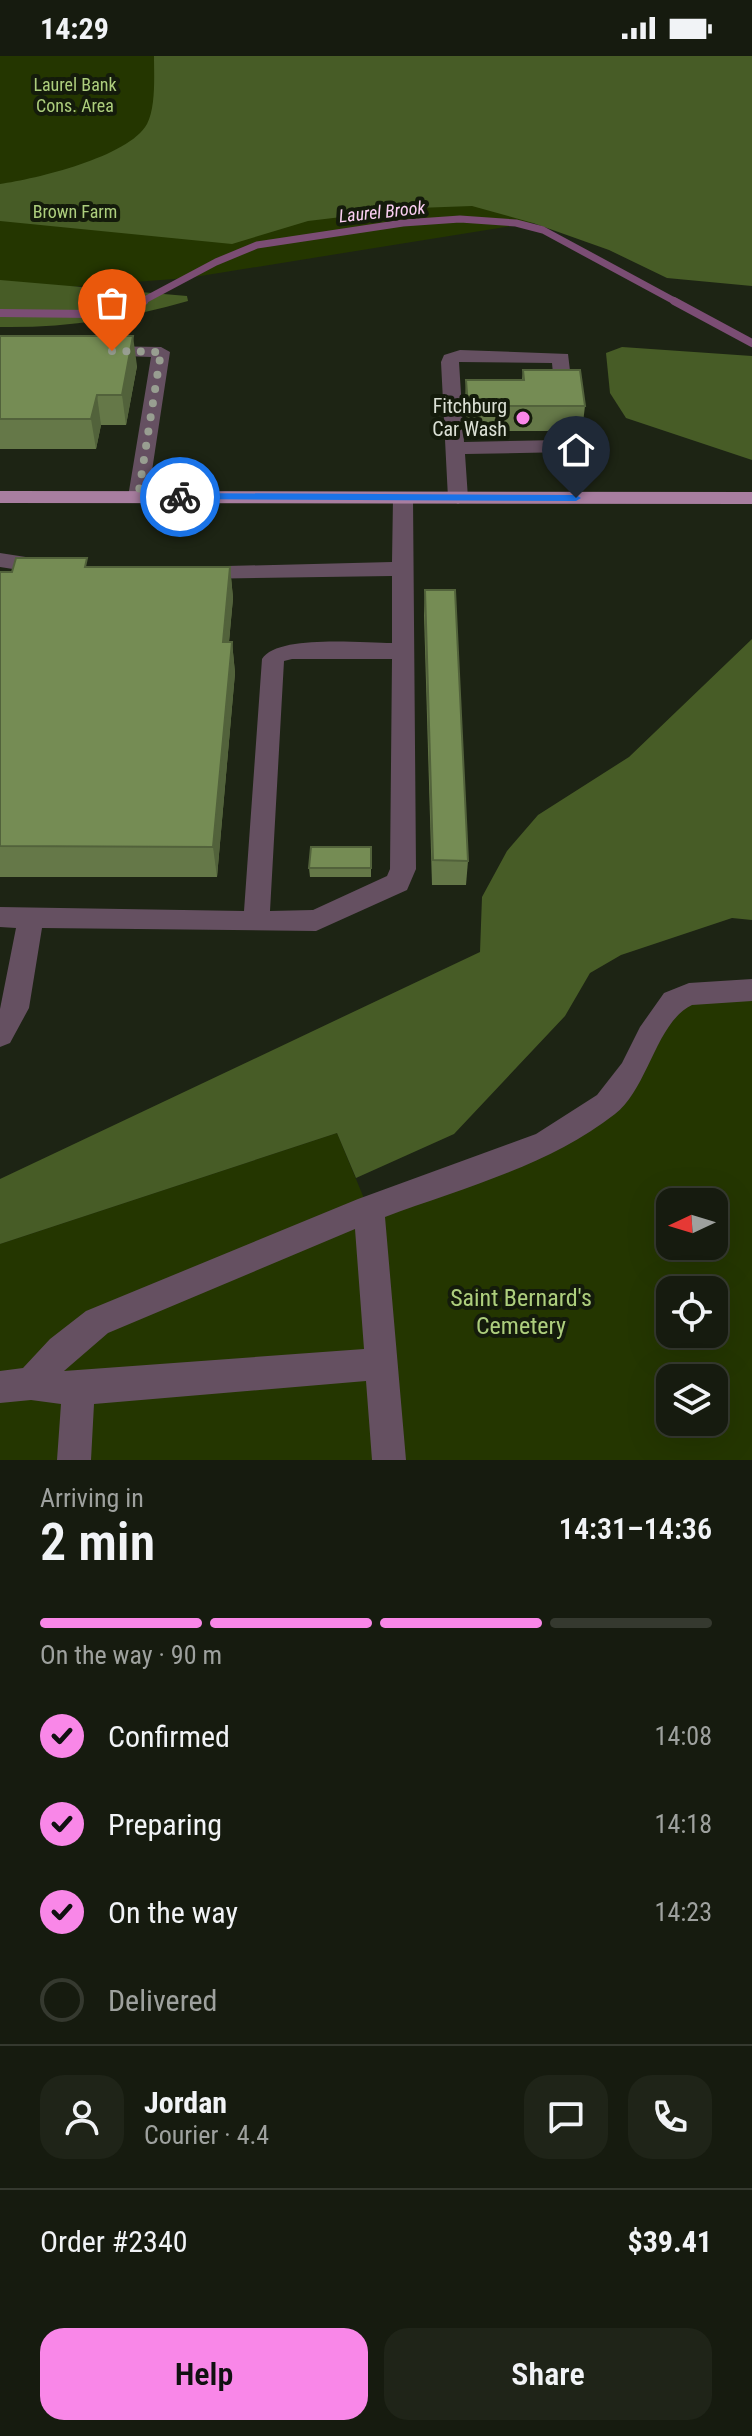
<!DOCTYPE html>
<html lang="en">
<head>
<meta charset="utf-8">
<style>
  :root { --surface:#161b0f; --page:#1f2418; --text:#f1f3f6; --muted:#9ea19e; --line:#35392f; --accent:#f987e8 }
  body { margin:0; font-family:"Roboto Condensed",sans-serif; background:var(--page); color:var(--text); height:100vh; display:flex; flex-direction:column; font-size:30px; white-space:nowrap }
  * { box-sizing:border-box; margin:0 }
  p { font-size:26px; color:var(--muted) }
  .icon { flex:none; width:44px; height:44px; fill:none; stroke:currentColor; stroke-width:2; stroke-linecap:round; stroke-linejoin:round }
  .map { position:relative; height:1404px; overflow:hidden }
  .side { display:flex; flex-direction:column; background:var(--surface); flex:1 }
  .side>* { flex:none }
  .needle { width:52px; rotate:266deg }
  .controls { position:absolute; left:656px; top:1132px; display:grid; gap:16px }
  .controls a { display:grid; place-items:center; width:72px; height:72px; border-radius:16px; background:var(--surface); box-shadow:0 8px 32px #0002,0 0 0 2px var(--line); font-size:40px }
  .pin { position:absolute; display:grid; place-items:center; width:68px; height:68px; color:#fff; margin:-82px -34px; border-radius:50% 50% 50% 0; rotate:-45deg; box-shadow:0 0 8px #0007 }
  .pin .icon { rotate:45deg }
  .courier { position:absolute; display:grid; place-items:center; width:80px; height:80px; margin:-40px; border:6px solid #1a73e8; border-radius:50%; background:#fff; color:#222; box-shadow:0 2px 10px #0007 }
  .head em { font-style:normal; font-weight:600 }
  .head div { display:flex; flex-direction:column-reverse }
  .head { display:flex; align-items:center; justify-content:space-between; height:136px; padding:0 40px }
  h1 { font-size:52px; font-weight:600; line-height:60px }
  .bar { display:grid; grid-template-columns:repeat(4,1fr); gap:12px 8px; align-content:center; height:96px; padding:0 40px }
  .bar i { height:10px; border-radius:6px; background:var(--line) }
  .bar .on { background:var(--accent) }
  .bar p { grid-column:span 4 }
  .line { display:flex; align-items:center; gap:20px; padding:0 40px; border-top:2px solid var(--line) }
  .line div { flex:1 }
  .round { display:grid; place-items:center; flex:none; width:84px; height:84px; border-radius:24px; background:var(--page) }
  ol { padding:0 40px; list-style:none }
  li { display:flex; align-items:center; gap:24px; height:88px }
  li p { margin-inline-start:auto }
  li .icon { padding:8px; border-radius:50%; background:var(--accent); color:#111; stroke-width:4 }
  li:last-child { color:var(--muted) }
  li i { width:44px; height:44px; border:4px solid var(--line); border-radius:50% }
  .button { display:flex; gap:16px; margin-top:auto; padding:16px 40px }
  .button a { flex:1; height:92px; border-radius:24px; background:var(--accent); color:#111; font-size:32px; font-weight:600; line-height:92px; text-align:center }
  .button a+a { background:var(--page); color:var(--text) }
  .status { display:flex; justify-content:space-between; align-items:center; height:56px; padding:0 40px; background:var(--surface); direction:ltr }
  .status svg { height:22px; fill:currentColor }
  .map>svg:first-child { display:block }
</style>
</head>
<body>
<div class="status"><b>14:29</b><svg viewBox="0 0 49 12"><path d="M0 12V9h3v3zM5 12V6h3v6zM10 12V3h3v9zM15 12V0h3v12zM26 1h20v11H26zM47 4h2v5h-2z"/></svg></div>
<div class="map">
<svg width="752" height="1404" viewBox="0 0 752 1404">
  <rect width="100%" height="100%" fill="#1d2414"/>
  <g fill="#243600" fill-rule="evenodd">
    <path d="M0,0h752l-197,163 -367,59 -188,14z"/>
    <path d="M752,934v470h-752v-216l337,-111 31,75 207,-81 99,-126zM670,1146h44v44h-44zM670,1234h44v44h-44zM670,1322h44v44h-44z"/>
  </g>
  <g fill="#475c26">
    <path d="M154,0h598v230l-85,-8 -58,-28 -76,-27 -61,-17 -55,2 -109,13 -76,23 -232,-23v-37c35,-5 129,-27 147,-60 9,-17 7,-49 7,-68z"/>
    <path d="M0,224l187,16 1,5c-62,18 -123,27 -188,26z"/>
    <path d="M622,291l130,9v104l-126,-42 -16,-25 -4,-40z"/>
    <path d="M752,583v281l-20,-2 -111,37 -31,18 -25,43 -111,118 -98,44 -19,-45 -337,111v-65l480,-227 2,-55 25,-46 31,-36 91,-58z"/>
  </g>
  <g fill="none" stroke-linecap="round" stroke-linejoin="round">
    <path stroke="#7b4d74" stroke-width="7" d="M139,247l77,-41 41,-17 146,-22 57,-4 56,4 27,7 135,73"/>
    <g stroke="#7b4d74" stroke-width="8">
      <path d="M674,245l78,42"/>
      <path d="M0,257l92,1 52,-13"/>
    </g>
    <g fill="#655061" fill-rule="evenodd">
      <path d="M102,290l59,1 9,5 -22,145 -10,6 -10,-6 23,-140 -55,-2 -3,-4z"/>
      <path d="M460,294l108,4 11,92 -10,6 -104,2 3,44 -10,6 -10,-6 -7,-136 3,-7zM459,306l93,1 7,77 -95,2z"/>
      <path d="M403,436l10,6 3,371 -9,21 -91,41 -274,-3 -13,80 -19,35 -10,4v-38l16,-81 -16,-1v-20l244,4 18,-252c15,-25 101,-16 130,-16v-67l-195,3 -11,-7 3,-5 203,-5 1,-64zM292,603h100l-2,210 -3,7 -74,34 -43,1 14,-250z"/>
      <path d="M0,497l45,7 11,7 -11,7 -45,-7z"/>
      <path d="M752,923v22l-60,4c-36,17 -44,84 -77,109 -66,52 -153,74 -230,103l21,243h-34l-6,-79 -272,23 -3,56h-34l4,-56 -30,-4 -31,3v-32l23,-3 27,-29 36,-28 272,-112 178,-65 61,-39 25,-32 18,-36 24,-34 25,-10zM355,1173l9,120 -300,22 44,-38z"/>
    </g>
    <path fill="#a87ea0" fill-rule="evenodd" d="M0,435l752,1v12l-752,-1z"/>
  </g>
  <g fill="#657848">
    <path d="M0,280l137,30 -11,59h-25l-5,24h-96z"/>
    <path d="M523,314l62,36 -3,25h-115l-2,-27 1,-24h56z"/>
    <path d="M89,511h141l3,31 -4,44h3l3,31 -18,204h-217v-305z"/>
    <path d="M425,534l43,271 -2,24h-34l-8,-270z"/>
    <path d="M371,791v30h-61l-1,-9z"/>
  </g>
  <g fill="#52623b">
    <path d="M133,280l4,30 -11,59 -4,-30z"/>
    <path d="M97,339l4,30 -5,24 -5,-30z"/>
    <path d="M230,511l3,31 -7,75 -3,-31z"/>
    <path d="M232,586l3,31 -18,204 -4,-30z"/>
  </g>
  <g fill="#758c54" stroke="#52623b" stroke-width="2">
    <path d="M0,280h133l-11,59h-25l-6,24h-91z"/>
    <path d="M523,314h57l5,36h-117l-2,-26h58z"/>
    <path d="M16,502h71l-2,9h145l-7,75h9l-19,205 -213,-1v-274h12z"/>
    <path d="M425,534h30l13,271 -35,-1z"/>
    <path d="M311,791h60v21h-62z"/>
  </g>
  <path fill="#1a73e8" d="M180,437l396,2 5,3 -5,3 -400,-2z"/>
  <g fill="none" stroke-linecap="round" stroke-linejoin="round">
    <path stroke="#989e91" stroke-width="8" stroke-dasharray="0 14.4" d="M112,295l49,1 -23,145h42"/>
  </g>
  <circle fill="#f987e8" stroke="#141b0b" stroke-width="3" cx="523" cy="362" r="8"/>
  <g text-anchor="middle" stroke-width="8" stroke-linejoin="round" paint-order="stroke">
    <g font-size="18" fill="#adce7d" stroke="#141b0b">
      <text x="75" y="35">Laurel Bank<tspan x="75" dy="21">Cons. Area</tspan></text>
      <text x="75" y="162">Brown Farm</text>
    </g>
    <g font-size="18" font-style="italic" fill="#fbcff3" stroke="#141b0b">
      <text transform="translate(382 156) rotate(-6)" y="6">Laurel Brook</text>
    </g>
    <g font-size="20" fill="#dbe0d5" stroke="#141b0b" text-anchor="end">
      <text x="507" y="357">Fitchburg<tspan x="507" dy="23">Car Wash</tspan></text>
    </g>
    <g font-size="24" fill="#adce7d" stroke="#141b0b">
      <text x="521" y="1250">Saint Bernard's<tspan x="521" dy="28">Cemetery</tspan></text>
    </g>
  </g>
</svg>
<div class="controls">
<a><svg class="needle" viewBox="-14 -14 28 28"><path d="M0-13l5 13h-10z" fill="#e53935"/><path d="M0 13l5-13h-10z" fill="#9ea19e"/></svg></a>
<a><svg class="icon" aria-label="locate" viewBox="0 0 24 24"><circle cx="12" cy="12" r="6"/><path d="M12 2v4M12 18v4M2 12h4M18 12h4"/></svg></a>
<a><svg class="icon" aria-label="layers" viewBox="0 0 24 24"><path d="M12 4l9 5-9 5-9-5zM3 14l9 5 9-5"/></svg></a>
</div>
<div class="pin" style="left:112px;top:295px;background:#ea580c"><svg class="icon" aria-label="bag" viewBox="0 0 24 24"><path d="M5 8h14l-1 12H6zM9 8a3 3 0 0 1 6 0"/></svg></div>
<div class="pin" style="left:576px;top:442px;background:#1f2937"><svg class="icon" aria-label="home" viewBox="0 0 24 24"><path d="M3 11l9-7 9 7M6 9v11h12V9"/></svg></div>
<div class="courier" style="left:180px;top:441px"><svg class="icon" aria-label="bike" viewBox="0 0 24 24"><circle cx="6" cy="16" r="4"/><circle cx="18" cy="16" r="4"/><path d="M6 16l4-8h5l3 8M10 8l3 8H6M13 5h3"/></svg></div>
</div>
<section class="side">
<div class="head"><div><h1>2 min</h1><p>Arriving in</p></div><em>14:31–14:36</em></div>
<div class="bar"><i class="on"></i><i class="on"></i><i class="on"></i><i></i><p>On the way · 90 m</p></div>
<ol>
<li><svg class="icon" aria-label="check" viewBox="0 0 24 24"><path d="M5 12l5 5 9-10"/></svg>Confirmed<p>14:08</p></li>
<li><svg class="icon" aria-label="check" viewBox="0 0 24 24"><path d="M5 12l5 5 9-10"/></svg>Preparing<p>14:18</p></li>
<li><svg class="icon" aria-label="check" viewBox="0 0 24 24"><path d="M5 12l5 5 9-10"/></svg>On the way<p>14:23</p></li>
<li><i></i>Delivered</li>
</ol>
<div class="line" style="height:144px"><a class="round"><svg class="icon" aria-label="person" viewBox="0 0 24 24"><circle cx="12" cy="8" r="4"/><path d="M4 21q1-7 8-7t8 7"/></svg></a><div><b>Jordan</b><p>Courier · 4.4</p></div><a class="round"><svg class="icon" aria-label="chat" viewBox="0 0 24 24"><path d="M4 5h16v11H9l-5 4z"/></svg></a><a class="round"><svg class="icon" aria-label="phone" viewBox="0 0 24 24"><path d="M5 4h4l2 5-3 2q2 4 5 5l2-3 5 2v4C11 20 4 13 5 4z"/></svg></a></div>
<div class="line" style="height:104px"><div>Order #2340</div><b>$39.41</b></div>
<div class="button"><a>Help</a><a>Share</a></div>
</section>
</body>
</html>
